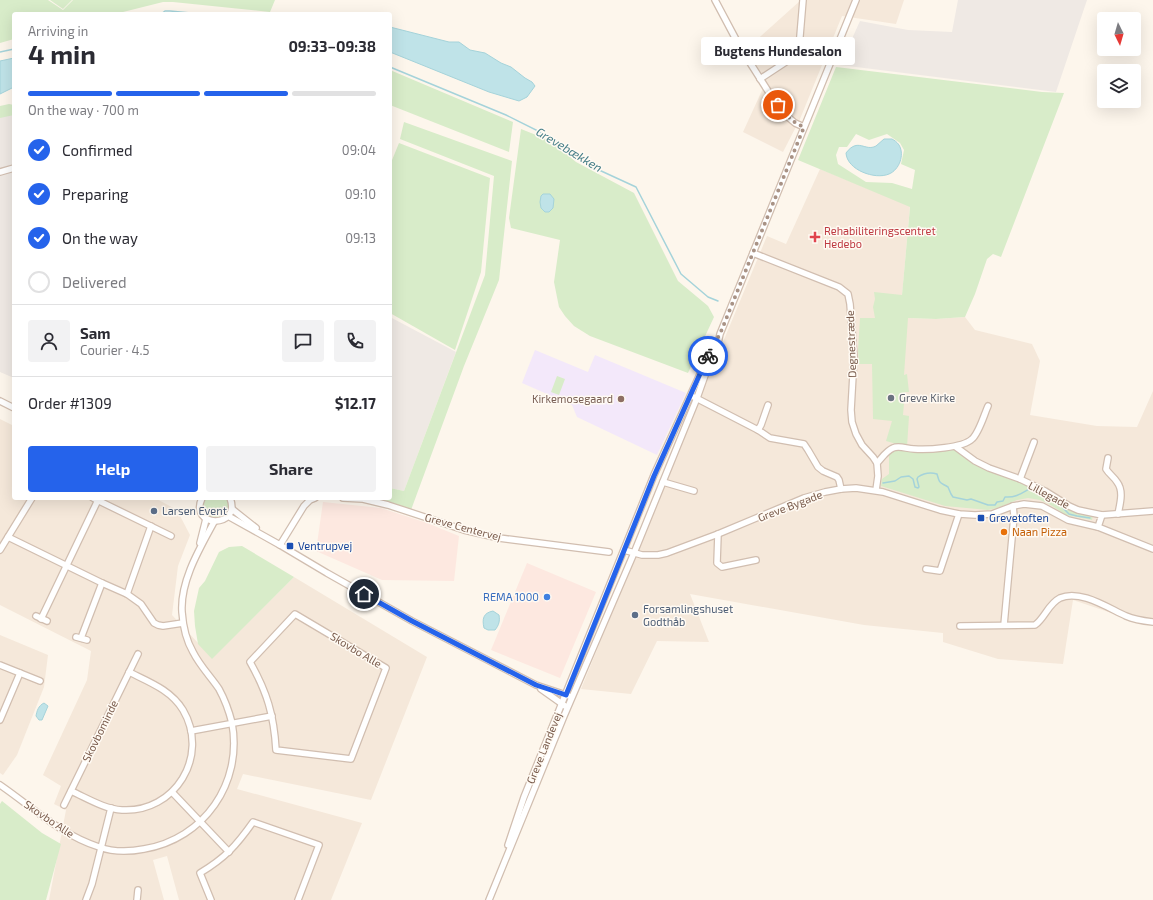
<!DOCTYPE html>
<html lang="en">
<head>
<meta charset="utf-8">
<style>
  :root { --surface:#fff; --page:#f2f2f3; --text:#2b2b33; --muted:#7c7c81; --line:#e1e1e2; --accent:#2563eb }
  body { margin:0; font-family:"Exo 2",sans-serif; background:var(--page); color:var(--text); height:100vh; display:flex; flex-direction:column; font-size:15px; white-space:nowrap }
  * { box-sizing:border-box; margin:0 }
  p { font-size:13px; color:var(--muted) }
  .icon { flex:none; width:22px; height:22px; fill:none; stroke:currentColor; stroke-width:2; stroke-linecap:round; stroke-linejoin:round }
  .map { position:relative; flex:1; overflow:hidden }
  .details { position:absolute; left:12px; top:12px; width:380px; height:488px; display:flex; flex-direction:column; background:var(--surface); border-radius:4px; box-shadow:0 4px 16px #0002 }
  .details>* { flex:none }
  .needle { width:26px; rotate:175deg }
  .tools { position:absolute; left:1097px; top:12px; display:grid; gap:8px }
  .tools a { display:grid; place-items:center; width:44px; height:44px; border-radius:4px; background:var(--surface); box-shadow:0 4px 16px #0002; font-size:20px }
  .pin { position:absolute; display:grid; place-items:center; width:34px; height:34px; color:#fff; margin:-17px; border:2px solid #fff; border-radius:50%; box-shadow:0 1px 4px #0007 }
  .courier { position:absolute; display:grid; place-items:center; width:40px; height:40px; margin:-20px; border:3px solid #2563eb; border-radius:50%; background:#fff; color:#222; box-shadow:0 1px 5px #0007 }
  .bubble { position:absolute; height:28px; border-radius:4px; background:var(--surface); box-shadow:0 4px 16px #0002; font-size:13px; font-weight:700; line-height:28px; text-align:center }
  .headline em { font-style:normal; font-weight:700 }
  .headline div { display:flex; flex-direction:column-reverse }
  .headline { display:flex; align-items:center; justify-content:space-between; height:68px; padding:0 16px }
  h1 { font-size:26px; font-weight:700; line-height:30px }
  .bar { display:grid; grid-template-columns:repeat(4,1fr); gap:6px 4px; align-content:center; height:48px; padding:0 16px }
  .bar i { height:5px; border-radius:3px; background:var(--line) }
  .bar .on { background:var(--accent) }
  .bar p { grid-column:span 4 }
  .line { display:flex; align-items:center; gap:10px; padding:0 16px; border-top:1px solid var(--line) }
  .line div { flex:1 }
  .round { display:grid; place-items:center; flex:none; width:42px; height:42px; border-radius:4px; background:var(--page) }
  ol { padding:0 16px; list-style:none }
  li { display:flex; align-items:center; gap:12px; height:44px }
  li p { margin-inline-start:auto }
  li .icon { padding:4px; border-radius:50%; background:var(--accent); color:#fff; stroke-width:4 }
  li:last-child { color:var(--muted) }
  li i { width:22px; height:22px; border:2px solid var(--line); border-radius:50% }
  .primary-button { display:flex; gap:8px; margin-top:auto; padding:8px 16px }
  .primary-button a { flex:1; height:46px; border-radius:4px; background:var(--accent); color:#fff; font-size:16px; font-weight:700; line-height:46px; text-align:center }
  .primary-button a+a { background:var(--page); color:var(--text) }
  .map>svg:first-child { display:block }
</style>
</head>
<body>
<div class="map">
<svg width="1153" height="900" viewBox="0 0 1153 900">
  <rect width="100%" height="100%" fill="#fdf6ec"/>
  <g fill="#f5e8da">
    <path d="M801,0h103l-8,24 -54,-8 -42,103 -17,33 -40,-20 21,-46 -21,-34z"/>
    <path d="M820,169l90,37 -8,90 6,22 28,1 29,-2 10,13 57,14 8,17 -10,54 67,11 40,1 16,-36v233l-18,-3 -62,-21 -10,64 -65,-5 -55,-17v-9l-79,-8 -174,-31 19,48 -52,-1 -26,53 -50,-5 103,-253 83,-200 19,8z"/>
    <path d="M0,419l14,7v72h141l22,12 13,25 -12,31 -6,49 40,43 82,-81 133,80 -56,143 -128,-26 -6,15 125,34 -31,77h-152l-12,-44 -14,4 11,40h-115l17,-90 -12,-6 7,-18 -18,-11 44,-95 4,-29 -91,-46z"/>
    <path d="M0,635l48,20 -4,32 -27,68 -14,20 -3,-2z"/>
  </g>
  <g fill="#fde8e0">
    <path d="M323,502l58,6 46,15 32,13 -5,45 -72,-1 -66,-29z"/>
    <path d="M527,563l69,29 -36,86 -69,-28z"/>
  </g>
  <g fill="#efe9e4">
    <path d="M958,0h129l-31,92 -216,-27 20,-44 48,9 44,2z"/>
    <path d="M14,113v265l-14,-6v-255z"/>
    <path d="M390,317l66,35 -52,139 -14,-3z"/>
  </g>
  <path fill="#f3e8fa" d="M535,350l53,22 7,-17 91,38 -29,62 -80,-38 -5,-12 -50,-22z"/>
  <g fill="#d8ecc9" fill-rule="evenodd">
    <path d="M0,0h48l15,10 10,-10h202l-5,12 -97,-10h-10l-48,12h-101v25l-14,4z"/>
    <path d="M50,0h22l-9,9z"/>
    <path d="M836,67l206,25 22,1 -63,164 -8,-3 -6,5 -12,35 -10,23 -29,2 -28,-1 -4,57 3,-1 2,18h-4l-2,23 6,1 -2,31 -21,-6 6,-20 -19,-2 -1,-55h-13l-1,-14 2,-32h15l-2,-11 2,-8 -1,-7 28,3 8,-88 -112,-47zM856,134l13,6 18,-6 13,9 4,7 -3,14 14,6 -3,19 -20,-6 -26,-1 -28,-18 -2,-9 3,-8h8z"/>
    <path d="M390,70l123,52 -4,30 -119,-47z"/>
    <path d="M9,104l5,1v10l-14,3v-12z"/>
    <path d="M404,122l108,39 -13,119 -35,86 -53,144 -42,-12h21v-10l14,3 81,-216 9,-99 -94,-37z"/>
    <path d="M521,129l30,12 25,21 58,31 44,88 30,25 6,11 -26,56 -98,-37 -16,-10 -9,-10 -6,-9 -5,-25 6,-42 -49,-12 -2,-10z"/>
    <path d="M399,143l91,35 -9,94 -26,78 -65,-37v-148z"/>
    <path d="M557,376l8,3 -6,16 -8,-3z"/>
    <path d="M899,449l18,4 38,-4 36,22 45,18 40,23 17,3 -1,5 -26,-5 -17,-11 -9,-4 -12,-2 -11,2 -20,8 -9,2 -43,-4 -64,-20 1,-7 7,-5v-20l4,-4z"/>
    <path d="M203,498h24c5,14 0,18 -12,22l-12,-7z"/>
    <path d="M242,546l52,31 -82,82 -14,-15 -3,-18 -1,-15 5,-23 6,-7 14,-29 10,-5z"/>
    <path d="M2,801l40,32 19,11 -15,56h-46v-96z"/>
  </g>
  <g fill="#bfe3e8" stroke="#a5d3da">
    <path d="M390,27l59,15h10l11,8 15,3 16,10 10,4 14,11 7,4 3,4 -8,11 -8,4 -30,-9 -99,-40z"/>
    <path d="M14,58v29l-14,7v-33z"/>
    <path d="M884,139h8c2,1 5,3 7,6 6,10 0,25 -10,29 -14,6 -42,-4 -43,-21 12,-16 19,-1 30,-7 3,-2 5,-5 8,-7z"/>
    <path d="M543,194h7l4,5 -1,9 -4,4h-4l-4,-4 -1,-6 1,-6z"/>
    <path d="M493,611l6,4c1,6 0,10 -4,15h-7l-4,-2c-2,-9 -1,-15 9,-17z"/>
    <path d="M44,703l4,3 -6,14h-3l-3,-4c1,-5 2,-10 8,-13z"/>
  </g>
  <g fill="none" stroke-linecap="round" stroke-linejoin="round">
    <g stroke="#a5d3da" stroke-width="1.5">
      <path d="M161,14l4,-3h5l31,3"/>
      <path d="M0,52l14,-3"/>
      <path d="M390,67l116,48 46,23 34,26 50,23 45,87 27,23 10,4"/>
      <path d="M883,483l12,-2 6,-4 8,-1 4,3 2,8 3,1 1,-1 -2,-8 1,-2c6,-4 12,-5 19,-3 3,11 3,8 11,13l3,7 2,3 14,3 4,-1 17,6h7l2,-3 6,-1 2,-4c11,1 17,-4 26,-9l3,1 2,4h7l9,6 5,3 12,12 8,2 13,2"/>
    </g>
    <defs>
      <g id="minor">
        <path d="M715,0l25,47 35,55 13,15 7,6 9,4"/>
        <path d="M760,79l35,-23 4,-8 4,-48"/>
        <path d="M0,172l14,-4"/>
        <path d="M753,253l86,34 9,7 2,10 4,53 -3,53 1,12 4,12 6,11 11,12 4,6 1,13 -2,14"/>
        <path d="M694,397l64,33 12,8 34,6 4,6 10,17 5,4 14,6 2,3 2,9"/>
        <path d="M0,401l14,7"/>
        <path d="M758,430l3,-5 7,-20"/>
        <path d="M956,447l19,14 14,7 31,11 25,12 24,15 9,4 24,5 -4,12"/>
        <path d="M1108,458l-2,11c3,5 8,8 11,13 7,9 3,22 1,32"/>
        <path d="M877,463c5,-5 9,-12 16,-15 6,-3 14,1 21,1 13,1 49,-1 58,-10 7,-6 12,-24 16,-33"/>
        <path d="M1020,479l14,-37"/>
        <path d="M663,482l31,9"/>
        <path d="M93,498l78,38"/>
        <path d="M202,498c-14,30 40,31 28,0"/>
        <path d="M343,498l20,1 25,6 76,25 35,8 110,14"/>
        <path d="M232,509l24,19"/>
        <path d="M1102,515l51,-4"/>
        <path d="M228,516l52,29 47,28 85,48 124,64 33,11"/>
        <path d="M718,534l-1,29 5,4 34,-7"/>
        <path d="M8,537l94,46 25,11 14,10 13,19 4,2 5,1 20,-3"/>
        <path d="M200,543l6,-24"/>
        <path d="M280,545l24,-39 6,-6 5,-2"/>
        <path d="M0,550l32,-52"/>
        <path d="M624,550l18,5h16l9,-2 51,-19 86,-36 21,-6 16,-3 15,-1 27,4 57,18 19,4 16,1 17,-1 21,-8 11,-2 18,2 26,14 30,7 55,22"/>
        <path d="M926,569l14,2 19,-57"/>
        <path d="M127,594l24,-68"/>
        <path d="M295,614l91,54 -35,91 -75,-9c-2,-35 -9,-58 -26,-88z"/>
        <path d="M36,616l11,5"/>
        <path d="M41,619l57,-119"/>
        <path d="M1004,625l10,-109 -1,-10"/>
        <path d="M960,626l75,-1c10,-7 13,-21 25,-27 20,-9 48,10 66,18 9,4 18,5 27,6"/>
        <path d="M76,637l11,3"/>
        <path d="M81,638l21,-55"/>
        <path d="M0,665l40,16"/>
        <path d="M541,689l24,17"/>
        <path d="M0,720l20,-47"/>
        <path d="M191,731l81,-15"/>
        <path d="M0,785c32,22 61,50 99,62 14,5 30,5 45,2 60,-10 99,-66 88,-126 -3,-12 -7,-23 -13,-34 -8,-12 -19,-23 -26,-37 -7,-12 -10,-26 -11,-40 -2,-31 18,-64 32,-90"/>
        <path d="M71,791c16,7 33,18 51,19 53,3 88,-54 61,-100 -12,-20 -34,-28 -54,-38"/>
        <path d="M172,792l57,60"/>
        <path d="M64,805l74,-151"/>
        <path d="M508,845l16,-48 130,-322 58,-127"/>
        <path d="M86,900l6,-16 19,-76"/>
        <path d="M137,900l1,-10"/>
        <path d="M211,900l-11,-27c25,-15 36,-27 53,-51l66,23 -21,55"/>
        <path d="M489,900l75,-184 70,-163 63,-155 12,-34 9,-21 2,-9 136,-334"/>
      </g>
    </defs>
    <use href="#minor" stroke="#d1beb0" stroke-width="8"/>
    <use href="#minor" stroke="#fff" stroke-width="5.5"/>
  </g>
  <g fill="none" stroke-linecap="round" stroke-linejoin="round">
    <path stroke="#a89285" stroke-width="4" stroke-dasharray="0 7.2" d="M708,356l7,-14 5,-8 84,-207c-12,-5 -18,-12 -26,-22"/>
    <path stroke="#2563eb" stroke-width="5" d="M364,594l48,27 124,64 30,10 88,-219 54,-120"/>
  </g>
  <path fill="#e0444e" stroke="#fffaf3" stroke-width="1.5" d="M813 231h4v4h4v4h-4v4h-4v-4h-4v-4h4z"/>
  <circle fill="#6b7280" stroke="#fffaf3" stroke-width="1.5" cx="891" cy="398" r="4"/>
  <circle fill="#8d6e63" stroke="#fffaf3" stroke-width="1.5" cx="621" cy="399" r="4"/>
  <g fill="#5c6f8a" stroke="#fffaf3" stroke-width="1.5">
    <circle cx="154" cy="511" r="4"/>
    <circle cx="635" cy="615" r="4"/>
  </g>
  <g fill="#1a4fb4" stroke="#fffaf3" stroke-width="1.5">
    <rect x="977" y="514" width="8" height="8" rx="2"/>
    <rect x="286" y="542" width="8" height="8" rx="2"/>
  </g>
  <circle fill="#e8710a" stroke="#fffaf3" stroke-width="1.5" cx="1004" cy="532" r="4"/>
  <circle fill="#3f7fe0" stroke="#fffaf3" stroke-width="1.5" cx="547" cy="597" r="4"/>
  <g text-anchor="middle" stroke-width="3" stroke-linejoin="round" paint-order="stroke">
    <g font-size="11" fill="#be3a42" stroke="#fffaf3" text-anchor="start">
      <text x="824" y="235">Rehabiliteringscentret<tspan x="824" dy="13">Hedebo</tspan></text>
    </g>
    <g font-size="11" fill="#7a5c4d" stroke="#fffaf3">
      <text transform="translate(851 344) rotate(-92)" y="4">Degnestræde</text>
      <text transform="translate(1049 495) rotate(28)" y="4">Lillegade</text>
      <text transform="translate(790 506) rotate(-21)" y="4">Greve Bygade</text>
      <text transform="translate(463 527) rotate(15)" y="4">Greve Centervej</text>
      <text transform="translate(356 650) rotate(31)" y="4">Skovbo Alle</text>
      <text transform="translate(100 731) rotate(-64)" y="4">Skovbominde</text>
      <text transform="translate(544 748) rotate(-68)" y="4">Greve Landevej</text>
      <text transform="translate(49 819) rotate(34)" y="4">Skovbo Alle</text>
    </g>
    <g font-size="11" fill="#5b616d" stroke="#fffaf3" text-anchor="start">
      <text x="899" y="402">Greve Kirke</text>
    </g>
    <g font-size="11" fill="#785e54" stroke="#fffaf3" text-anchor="end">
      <text x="613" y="403">Kirkemosegaard</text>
    </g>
    <g font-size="11" fill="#4e5e75" stroke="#fffaf3" text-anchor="start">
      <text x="162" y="515">Larsen Event</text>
      <text x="643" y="613">Forsamlingshuset<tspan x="643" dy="13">Godthåb</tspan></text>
    </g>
    <g font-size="11" fill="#164399" stroke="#fffaf3" text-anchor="start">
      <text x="989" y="522">Grevetoften</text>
      <text x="298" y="550">Ventrupvej</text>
    </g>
    <g font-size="11" fill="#c56008" stroke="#fffaf3" text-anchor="start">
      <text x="1012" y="536">Naan Pizza</text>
    </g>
    <g font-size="11" fill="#366cbe" stroke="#fffaf3" text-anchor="end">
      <text x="539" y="601">REMA 1000</text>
    </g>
    <g font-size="12" font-style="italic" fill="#437c86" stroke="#fffaf3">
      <text transform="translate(569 150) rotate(31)" y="4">Grevebækken</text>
    </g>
  </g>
</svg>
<div class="tools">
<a><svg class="needle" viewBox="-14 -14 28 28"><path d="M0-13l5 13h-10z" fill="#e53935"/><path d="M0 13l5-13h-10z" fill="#7c7c81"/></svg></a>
<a><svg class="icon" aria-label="layers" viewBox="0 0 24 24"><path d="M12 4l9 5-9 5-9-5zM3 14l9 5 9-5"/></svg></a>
</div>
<div class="pin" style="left:778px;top:105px;background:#ea580c"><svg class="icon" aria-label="bag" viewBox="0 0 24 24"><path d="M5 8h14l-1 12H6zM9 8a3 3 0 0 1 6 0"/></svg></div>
<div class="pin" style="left:364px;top:594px;background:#1f2937"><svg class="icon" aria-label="home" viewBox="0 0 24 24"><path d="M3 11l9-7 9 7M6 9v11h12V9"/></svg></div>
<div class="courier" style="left:708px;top:356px"><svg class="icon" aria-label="bike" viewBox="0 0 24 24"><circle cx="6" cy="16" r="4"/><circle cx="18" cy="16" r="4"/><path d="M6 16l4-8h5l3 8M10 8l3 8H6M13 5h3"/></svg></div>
<div class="bubble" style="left:701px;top:37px;width:154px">Bugtens Hundesalon</div>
<section class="details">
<div class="headline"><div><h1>4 min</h1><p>Arriving in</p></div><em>09:33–09:38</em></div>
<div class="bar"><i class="on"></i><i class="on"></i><i class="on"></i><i></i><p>On the way · 700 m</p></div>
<ol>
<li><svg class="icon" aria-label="check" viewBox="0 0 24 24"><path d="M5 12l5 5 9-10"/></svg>Confirmed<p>09:04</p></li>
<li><svg class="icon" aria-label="check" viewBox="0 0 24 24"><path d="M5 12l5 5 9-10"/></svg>Preparing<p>09:10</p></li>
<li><svg class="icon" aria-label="check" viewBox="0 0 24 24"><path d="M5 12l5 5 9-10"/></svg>On the way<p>09:13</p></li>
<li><i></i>Delivered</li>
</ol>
<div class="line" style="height:72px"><a class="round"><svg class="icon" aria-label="person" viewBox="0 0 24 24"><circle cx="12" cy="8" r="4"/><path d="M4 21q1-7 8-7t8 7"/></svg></a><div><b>Sam</b><p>Courier · 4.5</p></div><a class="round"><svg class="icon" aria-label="chat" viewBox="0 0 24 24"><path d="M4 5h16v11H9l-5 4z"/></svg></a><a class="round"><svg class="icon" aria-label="phone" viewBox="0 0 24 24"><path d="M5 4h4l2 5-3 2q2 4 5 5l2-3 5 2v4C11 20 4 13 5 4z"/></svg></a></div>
<div class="line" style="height:52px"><div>Order #1309</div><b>$12.17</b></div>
<div class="primary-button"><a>Help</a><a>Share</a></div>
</section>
</div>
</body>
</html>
